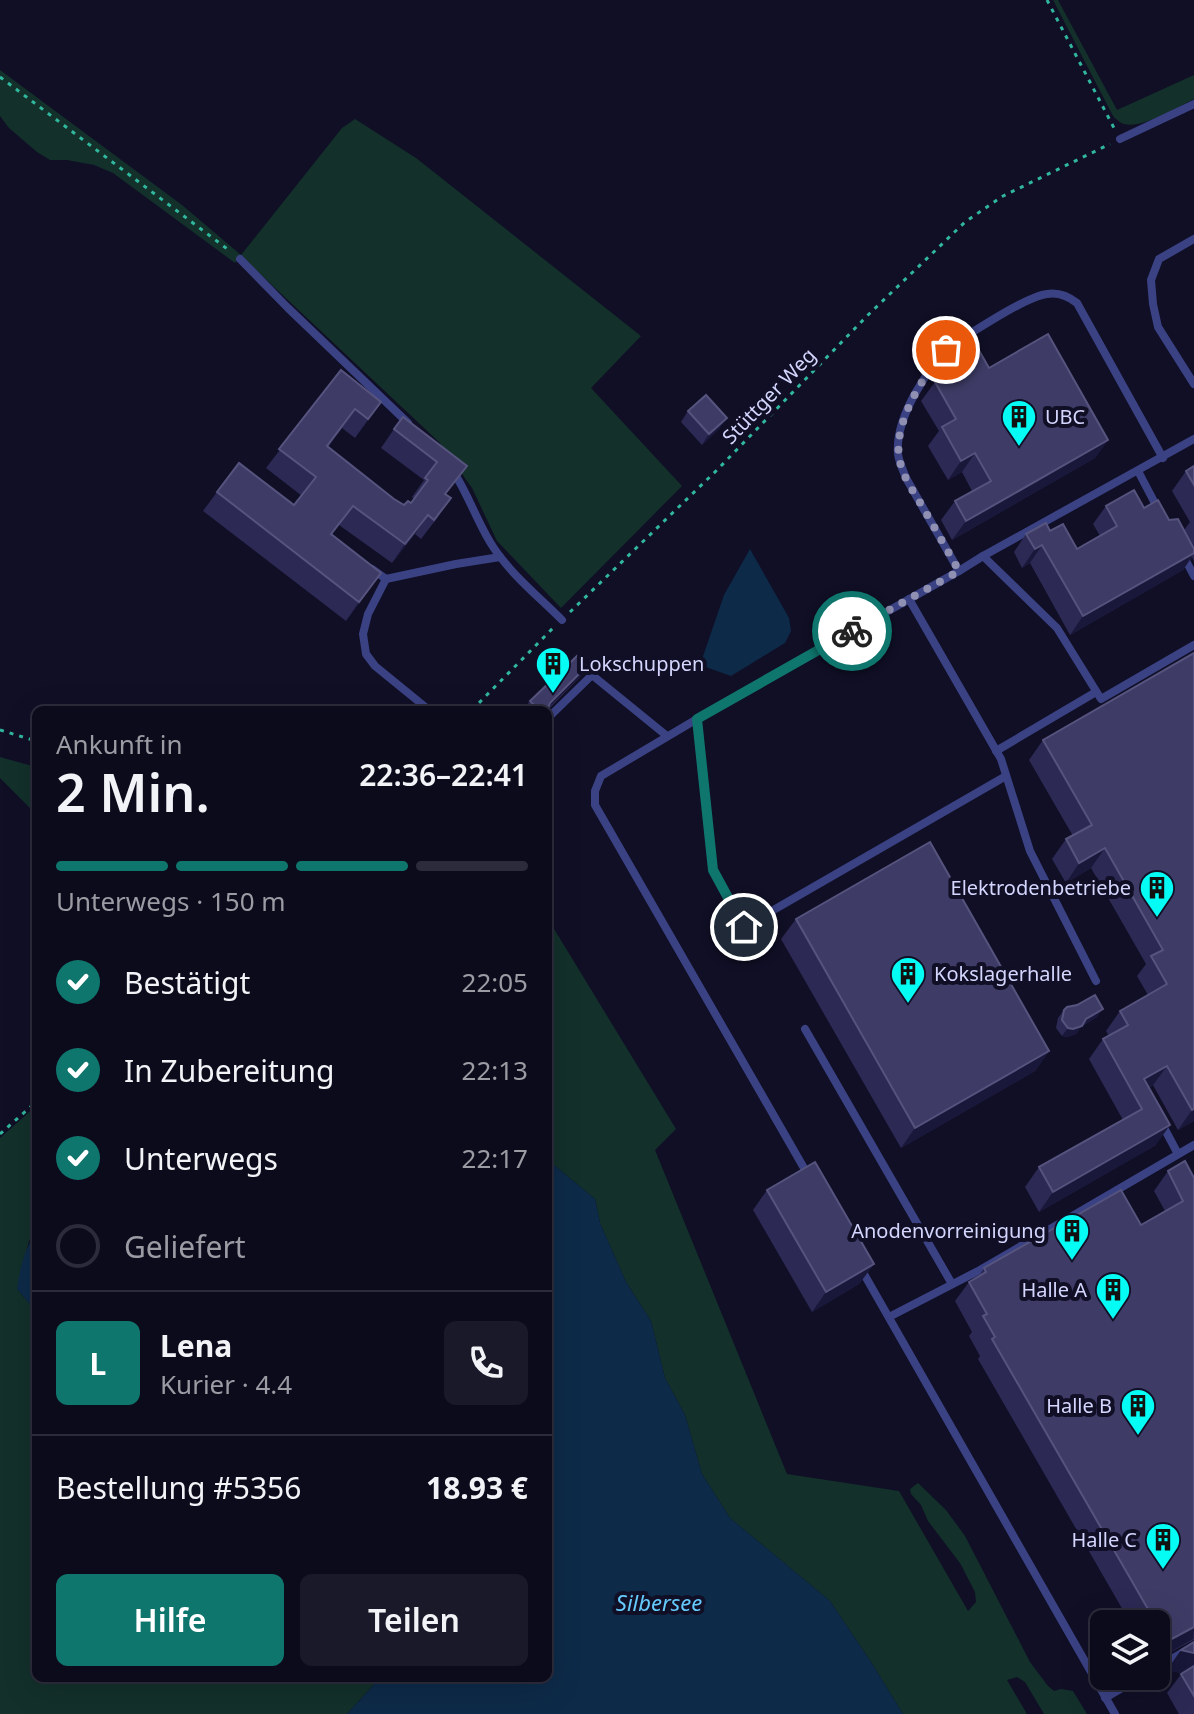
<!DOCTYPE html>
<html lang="de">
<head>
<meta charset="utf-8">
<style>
  :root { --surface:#0c0b1c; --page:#1a1929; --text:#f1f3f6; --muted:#9a9ba3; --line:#2c2b3b; --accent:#0f766e }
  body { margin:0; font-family:"Noto Sans",sans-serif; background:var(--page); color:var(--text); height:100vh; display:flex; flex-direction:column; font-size:30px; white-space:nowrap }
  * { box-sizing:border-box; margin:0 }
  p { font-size:26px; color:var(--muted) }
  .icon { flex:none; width:44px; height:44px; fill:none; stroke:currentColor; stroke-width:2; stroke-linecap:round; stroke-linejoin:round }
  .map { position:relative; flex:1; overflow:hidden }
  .drawer { position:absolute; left:32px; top:706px; width:520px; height:976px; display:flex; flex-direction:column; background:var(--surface); border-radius:12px; box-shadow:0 8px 32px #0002,0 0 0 2px var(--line) }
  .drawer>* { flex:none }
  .buttons { position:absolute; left:1090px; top:1610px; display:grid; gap:16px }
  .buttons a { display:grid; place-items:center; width:80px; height:80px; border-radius:12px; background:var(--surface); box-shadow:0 8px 32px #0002,0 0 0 2px var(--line); font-size:40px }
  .pin { position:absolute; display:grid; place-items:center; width:68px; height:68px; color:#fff; margin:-34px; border:4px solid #fff; border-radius:50%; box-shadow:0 2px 8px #0007 }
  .courier { position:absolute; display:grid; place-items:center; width:80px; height:80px; margin:-40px; border:6px solid #0f766e; border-radius:50%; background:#fff; color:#222; box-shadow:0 2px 10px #0007 }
  .summary em { font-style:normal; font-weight:600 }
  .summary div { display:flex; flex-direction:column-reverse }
  .summary { display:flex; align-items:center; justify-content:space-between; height:136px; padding:0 24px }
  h1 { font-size:52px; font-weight:600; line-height:60px }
  .bar { display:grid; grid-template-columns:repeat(4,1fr); gap:12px 8px; align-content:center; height:96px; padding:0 24px }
  .bar i { height:10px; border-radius:6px; background:var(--line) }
  .bar .selected { background:var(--accent) }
  .bar p { grid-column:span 4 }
  .line { display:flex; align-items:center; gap:20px; padding:0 24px; border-top:2px solid var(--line) }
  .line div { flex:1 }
  .round { display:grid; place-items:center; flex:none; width:84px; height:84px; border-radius:12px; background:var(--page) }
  ol { padding:0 24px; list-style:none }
  li { display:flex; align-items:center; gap:24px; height:88px }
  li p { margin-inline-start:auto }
  li .icon { padding:8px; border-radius:50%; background:var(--accent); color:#fff; stroke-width:4 }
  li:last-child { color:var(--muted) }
  li i { width:44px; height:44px; border:4px solid var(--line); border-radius:50% }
  .action { display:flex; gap:16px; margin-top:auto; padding:16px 24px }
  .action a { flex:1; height:92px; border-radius:12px; background:var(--accent); color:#fff; font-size:32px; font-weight:600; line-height:92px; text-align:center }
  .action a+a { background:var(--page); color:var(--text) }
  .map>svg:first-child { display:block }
</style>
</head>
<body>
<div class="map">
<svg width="1194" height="1714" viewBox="0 0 1194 1714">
  <rect width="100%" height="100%" fill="#100f26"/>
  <g fill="#13302b">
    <path d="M1053,0h5l59,110 77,-35v24c-16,8 -52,30 -70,25 -4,-1 -8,-5 -11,-8z"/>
    <path d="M0,70l182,135 59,50 101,-127 13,-9 61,39 225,178 -50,52 91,98 -121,122 -64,-67 -25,-53 -33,-46 -198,-186 -6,7 -122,-90 -19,-8 -27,-5h-17l-13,-8 -28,-24 -9,-12z"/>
    <path d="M0,757l36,10v47l-36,-36z"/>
    <path d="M548,919l128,210 -21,21 132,324 112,17 69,120 8,-9 -1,-10 -15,-29 -32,-42 -7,-16 -10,-11 -1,-5 8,-6 28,27 19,26 65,126 18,24 6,5 7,-2 12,2 14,23h-43l-19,-32 -8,-5 -10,3 20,34h-124l-32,-52 -41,-61 -100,-83 -28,-44 -17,-59 -20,-37 -14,-57 -25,-39 -26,-59 -5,-24 -47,-39z"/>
    <path d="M36,1106v126l-7,9 -12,48 19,22v367h344l-33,36h-347v-576z"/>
  </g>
  <g fill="#0d2a48">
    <path d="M750,549l39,69 2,13 -6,12 -54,33 -31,-11 24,-70z"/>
    <path d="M548,1160l47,39 5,24 26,59 25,39 14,57 20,37 17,59 28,44 100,83 41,61 32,52h-556l33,-36h168z"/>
    <path d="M36,1232v79l-19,-22c3,-21 7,-39 19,-57z"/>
  </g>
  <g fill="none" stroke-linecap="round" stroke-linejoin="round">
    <g stroke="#31b79d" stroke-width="3" stroke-dasharray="4 6" stroke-linecap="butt">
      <path d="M1047,0l67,128"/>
      <path d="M0,77l230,174"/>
      <path d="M570,612l147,-142 151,-155 97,-93 38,-26 107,-52"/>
      <path d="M472,710l81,-82"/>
      <path d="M0,730l36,11"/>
      <path d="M0,1134l36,-32"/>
    </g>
    <g stroke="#3b4284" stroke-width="8">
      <path d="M1120,139l74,-35"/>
      <path d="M1194,239l-35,20 -8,21 2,24 5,23 36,57"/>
      <path d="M240,259l48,49 120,115"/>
      <path d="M453,471c15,23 23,48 37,71 18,30 48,54 72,78"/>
      <path d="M1138,471l20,38"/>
      <path d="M983,556l74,72 44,71 93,-54"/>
      <path d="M1184,557l10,19"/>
      <path d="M372,569l14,10 -18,35 -5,20 3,20 9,12 54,44"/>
      <path d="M959,571l-53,-93c-3,-8 -7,-16 -8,-24 -3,-37 30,-88 57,-111 20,-12 72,-47 92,-49 11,-2 21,2 30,9l86,155"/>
      <path d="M386,579l70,-15 44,-7"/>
      <path d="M909,599l92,160 29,92 66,130"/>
      <path d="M548,718l44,-43 75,61"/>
      <path d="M697,719l16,151 31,57 262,-151"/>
      <path d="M996,751l100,-59"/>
      <path d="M805,1029l147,255"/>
      <path d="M1162,1124l16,30"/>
      <path d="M808,1175l-213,-370v-14l6,-15 96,-57 262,-148 24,-15 211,-117"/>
      <path d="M860,1267l255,447"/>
      <path d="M889,1317l91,-47 214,-125"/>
      <path d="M1156,1668l38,-22"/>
      <path d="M1105,1698l37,-22"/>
    </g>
  </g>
  <g fill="#2c2954">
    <path d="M989,368l119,72 -13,18 -143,82 -11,-20 14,-19 17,-10 -10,-19 -14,8 -20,-34 11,-15 -18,-30 14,-19 4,-3 4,-6z"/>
    <path d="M341,370l40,32 -26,36 -13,-10 -14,19 66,52 10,6 7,-2 3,-4 -2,-2 12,-17 -43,-32 13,-19 73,37 -21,28 -8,23 -17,22 -6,-5 -23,29 -53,-38 -7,10 49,38 -35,48 -143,-110 14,-19 77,13 8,-9 -36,-28z"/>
    <path d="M688,411l32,17 -18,17 -21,-23z"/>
    <path d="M1194,466v95l-2,-4 -9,13 -113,65 -40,-72 -8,5 -8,-16 12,-18 24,-3 27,18 23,-13 -7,-12 13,-18 38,2 25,12 15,10 6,-8 -18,-31 14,-20z"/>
    <path d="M1194,653v468l-16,9 -25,-45 -4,3 7,57 -117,67 -14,-25 14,-20 84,-47 -34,-61 14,-20 6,-3 -3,-5 14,-20 28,-16 -11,-19 9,-12 -55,-96 -25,15 -14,-24 14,-20 7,-3 -44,-76 14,-20z"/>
    <path d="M587,666l-7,11 -32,33h-25l7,-9z"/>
    <path d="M796,919l253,132 -14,20 -134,77 -120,-209z"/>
    <path d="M1064,1010l33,7 -16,10 -5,7 -9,3 -5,-1 -6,-8 2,-10z"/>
    <path d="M1168,1171l26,7v462l-38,20v-36h-25l-153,-265 2,-3 -11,-20 3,-4 -17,-31 14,-19 9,-5 6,-9 157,-43 24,-14 -11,-20z"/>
    <path d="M767,1190l107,74 -15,20 -47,28 -59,-102z"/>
    <path d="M1194,1642v72h-15l-12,-21 15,-20 -15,-3z"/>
  </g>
  <g fill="#19173a">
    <path d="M727,418l-7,10 -18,17 7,-11z"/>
    <path d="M1108,440l-13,18 -143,82 14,-19z"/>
    <path d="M975,453l-13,19 -14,8 13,-19z"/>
    <path d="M428,515l-13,19 -23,29 13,-19z"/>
    <path d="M1042,545l-12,18 -8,5 13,-19z"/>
    <path d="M1194,553l-11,17 -113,65 13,-19z"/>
    <path d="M381,573l-13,19 -22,29 13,-19z"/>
    <path d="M587,666l-7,11 -34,33 4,-7z"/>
    <path d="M1105,848l-14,20 -25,15 13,-20z"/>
    <path d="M1103,1009l-6,8 -16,10 -5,7 -9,3 -5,-1 6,-8 18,-9z"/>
    <path d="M1049,1051l-14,20 -134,77 14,-20z"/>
    <path d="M1167,1066l-14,19 -18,11 9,-17z"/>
    <path d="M1194,1109v12l-16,9 14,-20z"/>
    <path d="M1170,1125l-14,20 -117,67 14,-20z"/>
    <path d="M874,1264l-15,20 -47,28 14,-20z"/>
    <path d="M1157,1614l-8,10h-2l5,-8z"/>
    <path d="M1194,1627l-1,12 -37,21v-2l12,-17z"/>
    <path d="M1181,1650l13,3v23l-27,-6z"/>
  </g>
  <g fill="#3e3c66" stroke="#56547e" stroke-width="2">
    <path d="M1048,334l60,106 -142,81 -11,-20 36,-20 -16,-28 -14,8 -19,-34 14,-8 -21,-37 9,-6 -1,-3 37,-21 9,16z"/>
    <path d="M341,370l40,32 -13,17 -13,-10 -28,37 67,53 10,6 4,-4 3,2 17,-23 -3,-2 12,-16 -43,-33 9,-12 64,49 -22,28 6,4 -17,22 -6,-5 -23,29 -52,-38 -22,28 50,39 -22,29 -142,-110 22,-29 55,42 22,-28 -37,-28z"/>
    <path d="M706,395l21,23 -18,16 -21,-23z"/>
    <path d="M1194,466v19l-8,-14z"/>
    <path d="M1134,490l10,18 14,-8 11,20 9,-1 16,30v4l-111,63 -41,-71 -7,4 -9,-15 20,-11 4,8 13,-7 14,25 40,-23 -11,-20z"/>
    <path d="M1194,653v456l-2,1 -25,-44 -23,13 26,46 -117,67 -14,-25 103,-58 -39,-70 25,-14 -8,-14 47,-27 -16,-28 12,-6 -58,-102 -26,15 -13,-24 26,-14 -49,-85z"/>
    <path d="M577,656l10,10 -37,37 -3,7h-8l-9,-9z"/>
    <path d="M930,842l119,209 -134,77 -119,-209z"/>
    <path d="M1095,995l8,14 -17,10 -4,7 -9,3 -5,-1 -6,-8 2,-10 3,-3 10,-2z"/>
    <path d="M1185,1161l9,17v449l-26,14 -4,-4 -7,-23 -5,2 -160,-277 3,-2 -12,-21 4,-2 -18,-32 17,-10 -2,-4 137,-78 20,35 42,-24 -15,-30z"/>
    <path d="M815,1162l59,102 -48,28 -59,-102z"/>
    <path d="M1194,1642v11l-13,-3z"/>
    <path d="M1194,1666v30l-13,-22z"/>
  </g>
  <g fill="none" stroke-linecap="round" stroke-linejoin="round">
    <path stroke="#9090b2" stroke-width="8" stroke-dasharray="0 14.4" d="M852,631l107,-60c-12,-21 -24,-43 -37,-65 -9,-15 -21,-32 -23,-50 -5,-33 25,-83 47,-106"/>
    <path stroke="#0f766e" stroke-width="10" d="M744,927l-31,-57 -16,-151 155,-88"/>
  </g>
  <defs>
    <symbol id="building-pin" viewBox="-11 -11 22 30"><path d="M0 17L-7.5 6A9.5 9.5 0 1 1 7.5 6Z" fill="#04fcf4" stroke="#100f26"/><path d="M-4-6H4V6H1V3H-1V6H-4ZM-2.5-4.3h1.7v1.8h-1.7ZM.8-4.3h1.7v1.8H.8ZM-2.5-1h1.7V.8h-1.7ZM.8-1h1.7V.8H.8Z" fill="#111"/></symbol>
  </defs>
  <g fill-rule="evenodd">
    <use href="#building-pin" x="999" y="397" width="40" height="54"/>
    <use href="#building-pin" x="533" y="644" width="40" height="54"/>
    <use href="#building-pin" x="1137" y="868" width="40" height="54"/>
    <use href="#building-pin" x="888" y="954" width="40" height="54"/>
    <use href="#building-pin" x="1052" y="1211" width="40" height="54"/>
    <use href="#building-pin" x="1093" y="1270" width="40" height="54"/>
    <use href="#building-pin" x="1118" y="1386" width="40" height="54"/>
    <use href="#building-pin" x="1143" y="1520" width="40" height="54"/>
  </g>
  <g text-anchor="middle" stroke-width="8" stroke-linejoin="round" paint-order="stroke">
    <g font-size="20" fill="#d5d6fe" stroke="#100f26">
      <text transform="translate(769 396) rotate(-46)" y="7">Stüttger Weg</text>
    </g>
    <g font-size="20" fill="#d5d6fe" stroke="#100f26" text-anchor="end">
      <text x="1045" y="424" text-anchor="start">UBC</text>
      <text x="579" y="671" text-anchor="start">Lokschuppen</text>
      <text x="1131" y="895">Elektrodenbetriebe</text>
      <text x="934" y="981" text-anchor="start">Kokslagerhalle</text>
      <text x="1046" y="1238">Anodenvorreinigung</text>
      <text x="1087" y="1297">Halle A</text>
      <text x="1112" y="1413">Halle B</text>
      <text x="1137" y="1547">Halle C</text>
    </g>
    <g font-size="22" font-style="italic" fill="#65cbfd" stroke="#100f26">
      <text x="659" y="1611">Silbersee</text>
    </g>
  </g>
</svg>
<div class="buttons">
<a><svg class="icon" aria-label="layers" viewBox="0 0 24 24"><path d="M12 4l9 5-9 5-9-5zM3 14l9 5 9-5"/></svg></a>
</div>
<div class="pin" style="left:946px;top:350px;background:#ea580c"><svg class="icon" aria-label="bag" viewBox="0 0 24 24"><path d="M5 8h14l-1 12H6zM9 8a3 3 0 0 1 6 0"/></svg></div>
<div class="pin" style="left:744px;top:927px;background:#1f2937"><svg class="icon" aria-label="home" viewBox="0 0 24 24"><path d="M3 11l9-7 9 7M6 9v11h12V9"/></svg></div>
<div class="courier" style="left:852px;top:631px"><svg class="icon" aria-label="bike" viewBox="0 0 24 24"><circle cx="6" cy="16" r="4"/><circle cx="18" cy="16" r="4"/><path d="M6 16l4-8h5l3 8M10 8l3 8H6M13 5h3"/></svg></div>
<section class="drawer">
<div class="summary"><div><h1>2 Min.</h1><p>Ankunft in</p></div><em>22:36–22:41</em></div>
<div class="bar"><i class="selected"></i><i class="selected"></i><i class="selected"></i><i></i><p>Unterwegs · 150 m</p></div>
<ol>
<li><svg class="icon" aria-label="check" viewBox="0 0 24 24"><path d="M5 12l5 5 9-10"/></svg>Bestätigt<p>22:05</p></li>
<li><svg class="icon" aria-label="check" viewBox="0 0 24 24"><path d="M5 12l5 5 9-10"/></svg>In Zubereitung<p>22:13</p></li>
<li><svg class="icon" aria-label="check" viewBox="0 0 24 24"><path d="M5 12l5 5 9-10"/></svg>Unterwegs<p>22:17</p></li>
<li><i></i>Geliefert</li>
</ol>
<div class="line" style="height:144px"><b class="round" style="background:var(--accent);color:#fff">L</b><div><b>Lena</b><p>Kurier · 4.4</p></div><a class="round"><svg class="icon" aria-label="phone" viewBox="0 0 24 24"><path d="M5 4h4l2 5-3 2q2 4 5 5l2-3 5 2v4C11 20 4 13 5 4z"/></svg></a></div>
<div class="line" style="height:104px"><div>Bestellung #5356</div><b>18.93 €</b></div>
<div class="action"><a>Hilfe</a><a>Teilen</a></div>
</section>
</div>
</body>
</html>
